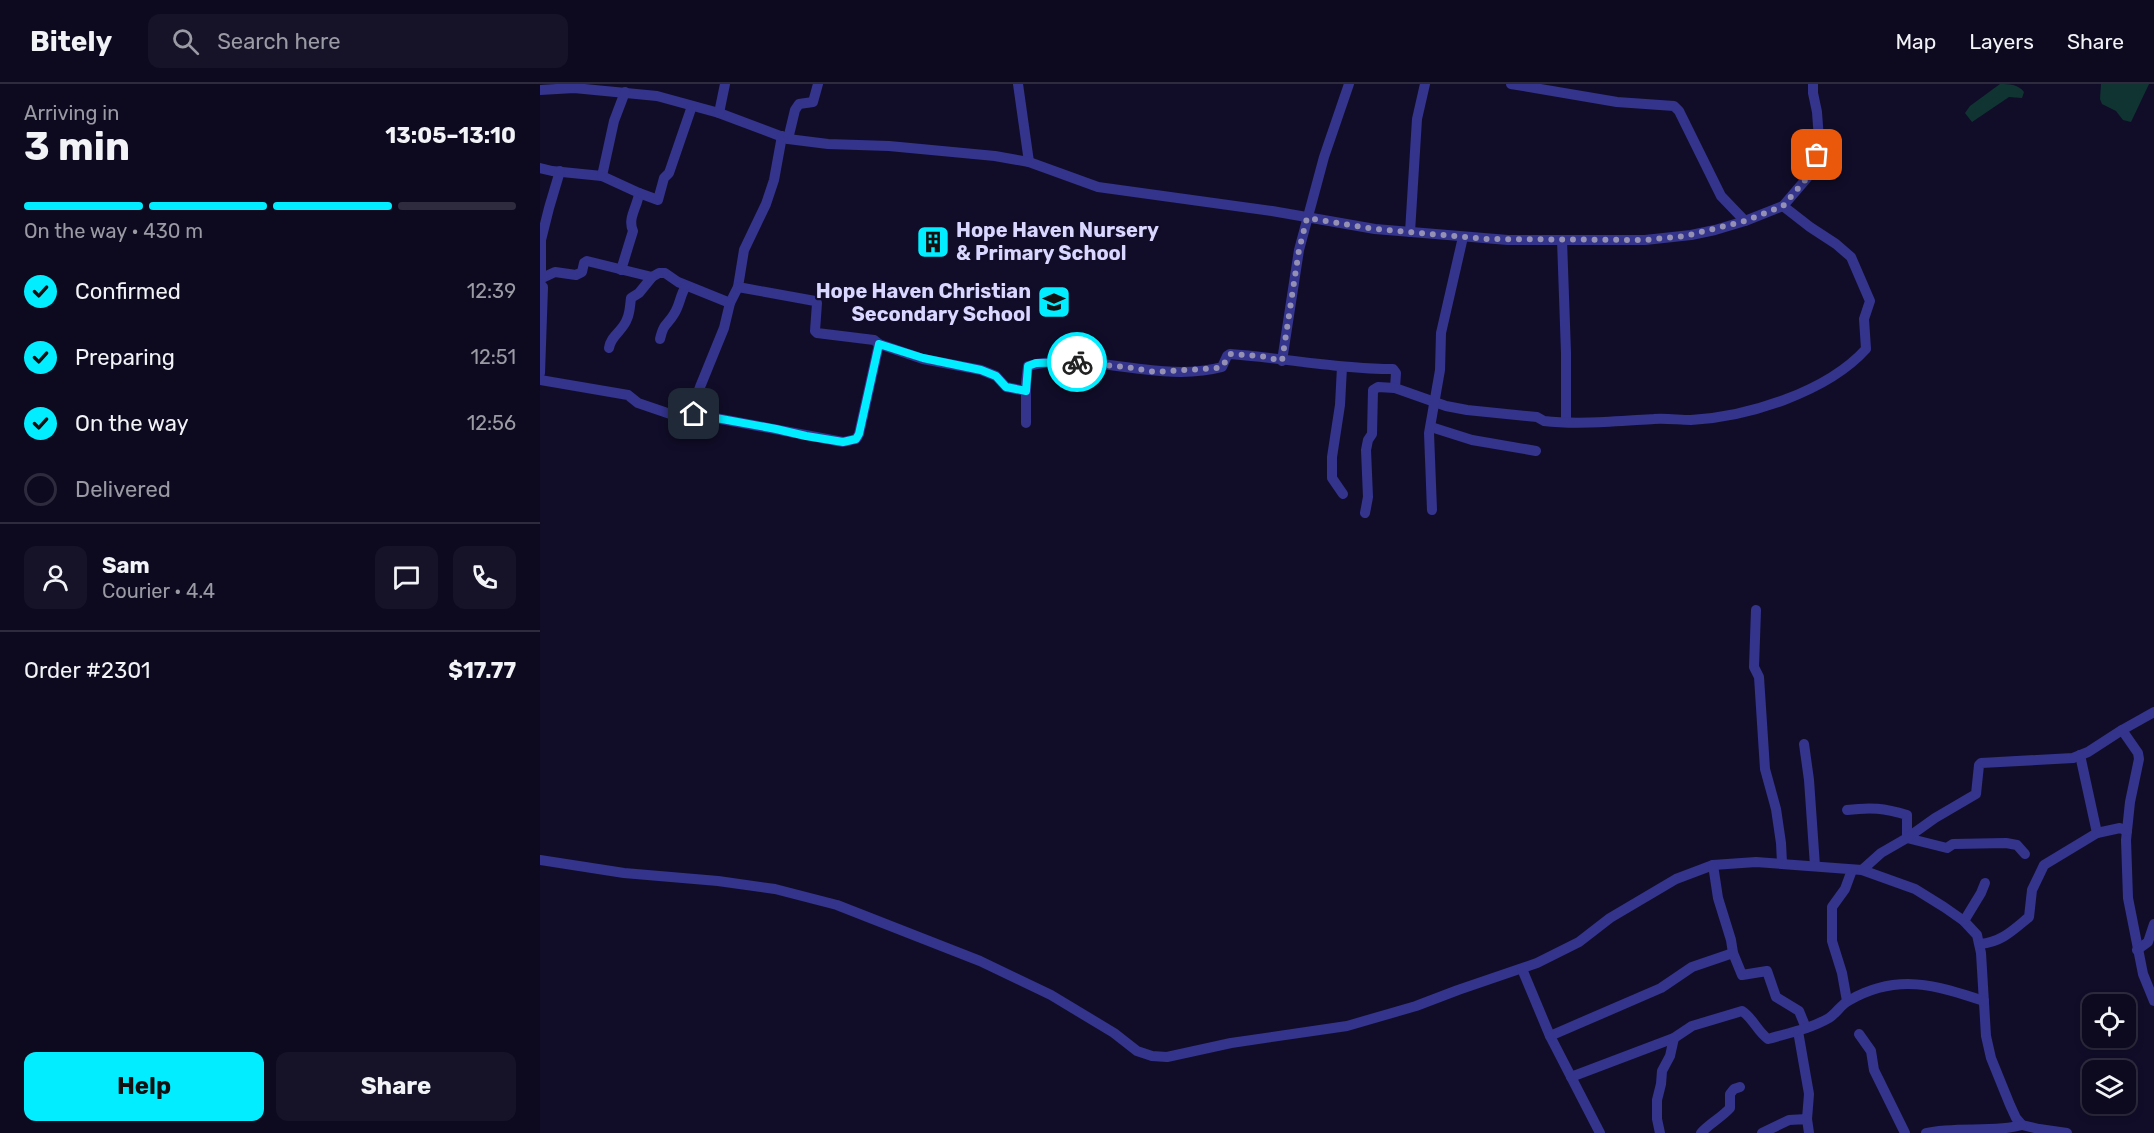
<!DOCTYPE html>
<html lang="en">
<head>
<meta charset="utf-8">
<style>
  :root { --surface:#0d0a1f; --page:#161328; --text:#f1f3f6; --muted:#9a9aa4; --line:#2d2b3d; --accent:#02edff }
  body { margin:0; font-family:Rubik,sans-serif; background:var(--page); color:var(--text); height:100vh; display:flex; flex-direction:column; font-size:22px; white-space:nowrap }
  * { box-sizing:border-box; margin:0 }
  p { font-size:20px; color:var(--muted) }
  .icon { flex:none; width:33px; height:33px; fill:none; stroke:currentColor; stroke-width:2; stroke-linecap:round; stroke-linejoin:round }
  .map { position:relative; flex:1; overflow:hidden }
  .side { display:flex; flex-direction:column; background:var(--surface); width:540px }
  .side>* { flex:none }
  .buttons { position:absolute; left:1542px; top:910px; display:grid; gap:12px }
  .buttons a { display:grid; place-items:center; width:54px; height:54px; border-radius:12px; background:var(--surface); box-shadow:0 3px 9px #0003,0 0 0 2px var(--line); font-size:30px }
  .pin { position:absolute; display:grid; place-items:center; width:51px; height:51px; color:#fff; margin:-26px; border-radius:12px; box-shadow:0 3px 9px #0006 }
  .courier { position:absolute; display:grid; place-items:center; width:60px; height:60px; margin:-30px; border:4px solid #02edff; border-radius:50%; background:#fff; color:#222; box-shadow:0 2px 8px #0007 }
  .head em { font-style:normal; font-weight:700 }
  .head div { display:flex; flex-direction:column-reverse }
  .head { display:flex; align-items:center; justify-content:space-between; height:102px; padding:0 24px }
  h1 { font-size:39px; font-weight:700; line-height:45px }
  .bar { display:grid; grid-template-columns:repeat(4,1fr); gap:9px 6px; align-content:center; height:72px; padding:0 24px }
  .bar i { height:8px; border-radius:4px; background:var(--line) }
  .bar .selected { background:var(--accent) }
  .bar p { grid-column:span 4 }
  .line { display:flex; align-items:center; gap:15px; padding:0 24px; border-top:2px solid var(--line) }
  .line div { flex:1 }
  .round { display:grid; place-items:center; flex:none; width:63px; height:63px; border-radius:12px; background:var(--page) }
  ol { padding:0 24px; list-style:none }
  li { display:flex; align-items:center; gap:18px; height:66px }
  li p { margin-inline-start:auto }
  li .icon { padding:6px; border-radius:50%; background:var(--accent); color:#111; stroke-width:4 }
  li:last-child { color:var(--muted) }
  li i { width:33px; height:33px; border:3px solid var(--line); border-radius:50% }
  .primary-button { display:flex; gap:12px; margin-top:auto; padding:12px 24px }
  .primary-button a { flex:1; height:69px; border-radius:12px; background:var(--accent); color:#111; font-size:24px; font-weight:700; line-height:69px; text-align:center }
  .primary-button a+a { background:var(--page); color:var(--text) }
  header { display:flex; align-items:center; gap:36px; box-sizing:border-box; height:84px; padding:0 30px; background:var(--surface); border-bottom:2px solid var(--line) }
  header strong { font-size:28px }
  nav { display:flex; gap:33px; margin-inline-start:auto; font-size:21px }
  .search { width:420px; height:54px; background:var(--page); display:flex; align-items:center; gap:15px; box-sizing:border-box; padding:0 21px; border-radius:12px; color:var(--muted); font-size:22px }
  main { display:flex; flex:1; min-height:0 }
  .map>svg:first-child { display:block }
</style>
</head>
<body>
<header>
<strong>Bitely</strong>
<div class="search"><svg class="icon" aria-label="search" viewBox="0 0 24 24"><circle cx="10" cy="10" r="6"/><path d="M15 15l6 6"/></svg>Search here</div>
<nav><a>Map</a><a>Layers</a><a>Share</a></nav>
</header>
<main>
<section class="side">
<div class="head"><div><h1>3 min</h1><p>Arriving in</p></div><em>13:05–13:10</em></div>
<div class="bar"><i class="selected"></i><i class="selected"></i><i class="selected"></i><i></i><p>On the way · 430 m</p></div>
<ol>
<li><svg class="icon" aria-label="check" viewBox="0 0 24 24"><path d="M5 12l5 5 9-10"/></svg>Confirmed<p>12:39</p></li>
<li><svg class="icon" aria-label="check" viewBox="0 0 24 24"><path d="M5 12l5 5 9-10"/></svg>Preparing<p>12:51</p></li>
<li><svg class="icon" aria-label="check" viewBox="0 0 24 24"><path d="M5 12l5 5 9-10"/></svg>On the way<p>12:56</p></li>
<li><i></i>Delivered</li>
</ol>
<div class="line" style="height:108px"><a class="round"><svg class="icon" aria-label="person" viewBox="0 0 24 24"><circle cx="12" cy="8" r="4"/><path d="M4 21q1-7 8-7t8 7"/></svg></a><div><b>Sam</b><p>Courier · 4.4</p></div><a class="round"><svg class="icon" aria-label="chat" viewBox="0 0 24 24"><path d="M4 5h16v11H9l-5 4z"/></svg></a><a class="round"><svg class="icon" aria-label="phone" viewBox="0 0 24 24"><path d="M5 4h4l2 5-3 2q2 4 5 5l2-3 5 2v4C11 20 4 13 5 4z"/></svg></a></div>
<div class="line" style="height:78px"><div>Order #2301</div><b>$17.77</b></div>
<div class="primary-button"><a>Help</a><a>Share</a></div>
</section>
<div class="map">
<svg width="1614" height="1049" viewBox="0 0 1614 1049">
  <rect width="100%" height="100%" fill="#110d29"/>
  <g fill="#103432">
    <path d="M1460,0c9,0 18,0 24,8l-2,6 -13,-1 -37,25 -7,-9 5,-7z"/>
    <path d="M1561,0h48l-18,38 -8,-2 -7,-9 -14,-7 -2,-5z"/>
  </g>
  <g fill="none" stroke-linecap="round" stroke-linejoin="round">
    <g stroke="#34348d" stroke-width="10">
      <path d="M478,0l11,78"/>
      <path d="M971,0l106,18 57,4 5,5 42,85 24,25"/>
      <path d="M0,6l34,-2 83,8 62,17 69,26 40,5 61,2 106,10 34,6 69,25 174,24 103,18 133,11h137l46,-5 24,-5 30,-9 38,-15 24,-28 10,-23 2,-15 -2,-28 -4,-19v-9"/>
      <path d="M179,29l6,-29"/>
      <path d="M242,52l-8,44 -8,24 -22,46 -6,37 -8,16 -6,25 -24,59 -8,22 2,5 149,28 13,-3 3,-5 20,-90"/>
      <path d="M248,55l7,-29 4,-6 14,-2 5,-18"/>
      <path d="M0,84l12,3 50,5 37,17c-1,13 -12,25 -6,38l-12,39"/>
      <path d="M62,92l12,-55 11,-29"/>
      <path d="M99,109l19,7 6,-22 5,-5 23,-67"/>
      <path d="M870,148l7,-113 8,-35"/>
      <path d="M1022,156l4,113v68"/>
      <path d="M0,195l15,-7 21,3 6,-3 2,-9 3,-2 65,16 7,-4h6l13,9 52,21"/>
      <path d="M1,195v-39l8,-32 11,-37"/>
      <path d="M0,200l3,3 -3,86"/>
      <path d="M198,203l77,14 2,2 -2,28 2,2 57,7 5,4 44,15 58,11 15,6 10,11 20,4"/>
      <path d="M120,255c4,-17 7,-13 14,-25 6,-9 6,-19 12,-28"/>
      <path d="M69,264c2,-13 14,-17 18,-29 3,-6 3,-14 4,-21l8,-5 13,-16"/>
      <path d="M742,277l17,-111 25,-93 25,-73"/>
      <path d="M802,283l-2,38 -8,52v21l11,16"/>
      <path d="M0,296l88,15 10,8 41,14 9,-1"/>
      <path d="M486,339v-40l2,-17c62,-16 130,18 194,1l5,-11 3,-2c55,4 108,15 163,15l3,4 -1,15 51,18 21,4 70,7 7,4c34,4 76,0 110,-2 12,-1 25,1 37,1 57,-3 136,-28 175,-71l-2,-30 6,-18 -19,-44 -15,-13 -26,-17 -27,-21"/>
      <path d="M891,343l41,13 64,11"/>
      <path d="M892,426l-3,-77 11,-63 1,-37 22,-96"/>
      <path d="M825,429l3,-16 -2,-47 2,-10 4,-6 1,-44 5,-3 17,1"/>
      <path d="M1216,526l-2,57 5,10 6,92 11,40 5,34 1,20"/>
      <path d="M1582,646l16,23 1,6 -9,43 -4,38 2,58 15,76 11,27"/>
      <path d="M1264,660l5,36 6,86"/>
      <path d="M1540,671l17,78"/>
      <path d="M1307,726c24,-3 37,-2 60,5v23l40,10 6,-4 53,-1 11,2 8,9"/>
      <path d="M0,776l84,13 94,8 57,8 62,16 143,56 71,34 63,38 23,18 15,5 15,1 64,-14 116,-17 69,-20 42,-16 79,-27 42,-21 31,-24 66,-39 37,-14 43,-3 106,8 53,19 29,18 20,14 13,14 4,18 5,83 5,22 19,47 6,13 6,7 17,4 28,4"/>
      <path d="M1173,781l5,33 13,42 2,13 9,22 25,-4 9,26 23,14 7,17"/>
      <path d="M1322,786l19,-17 26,-15 28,-20 41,-24 3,-29 2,-2 92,-5 15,-6 34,-22 32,-18"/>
      <path d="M1424,837l17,-28 4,-10"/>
      <path d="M1440,860c22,-2 33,-14 49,-27l3,-27 12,-25 53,-32 23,-5 7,3"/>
      <path d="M1597,866l11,-8 6,-18"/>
      <path d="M982,885l28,67 50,97"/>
      <path d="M1307,917l-5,-28 -10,-32v-34l13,-18 7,-19"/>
      <path d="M1258,947l11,63 -2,25"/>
      <path d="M1319,950l12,17 3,19 31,63"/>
      <path d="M1010,952l111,-48 31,-21 41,-14"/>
      <path d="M1031,993l103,-39 18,-12 50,-15c11,7 15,20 26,28 21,-6 42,-10 61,-21 8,-5 12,-14 21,-18 47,-27 86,-15 134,1"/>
      <path d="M1120,1049l-3,-14v-19l4,-16 1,-13 8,-15 4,-18"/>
      <path d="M1161,1049c9,-10 20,-15 29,-25v-14l4,-5 6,-2"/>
      <path d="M1222,1049l27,-13 18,-1 2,14"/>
      <path d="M1386,1049c30,-7 69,0 96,-8"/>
    </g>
  </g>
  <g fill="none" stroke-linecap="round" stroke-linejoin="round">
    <path stroke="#9390b4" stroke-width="6" stroke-dasharray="0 10.8" d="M537,278l56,6 22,4 62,-4 5,-1 8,-13 31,2 21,5 17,-111 8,-32 68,11 112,10 158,1 40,-4 60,-15 38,-15 24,-28 10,-23"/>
    <path stroke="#02edff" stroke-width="8" d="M154,330l82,15 30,7 37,6 13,-3 3,-5 20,-90 44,14 58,12 15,6 10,11 20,4 2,-25 8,-3 41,-1"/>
  </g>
  <defs>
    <symbol id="building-square" viewBox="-11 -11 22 22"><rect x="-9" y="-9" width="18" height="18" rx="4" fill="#02edff" stroke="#110d29"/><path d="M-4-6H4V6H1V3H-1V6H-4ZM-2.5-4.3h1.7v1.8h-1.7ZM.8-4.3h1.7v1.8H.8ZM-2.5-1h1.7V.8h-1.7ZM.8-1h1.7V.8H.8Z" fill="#111"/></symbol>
    <symbol id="school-square" viewBox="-11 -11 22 22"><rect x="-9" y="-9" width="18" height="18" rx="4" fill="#02edff" stroke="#110d29"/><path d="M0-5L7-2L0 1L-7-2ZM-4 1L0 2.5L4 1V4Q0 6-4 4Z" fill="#111"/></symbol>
  </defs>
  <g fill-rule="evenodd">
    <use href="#building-square" x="374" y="139" width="38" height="38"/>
    <use href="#school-square" x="495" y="199" width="38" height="38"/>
  </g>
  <g text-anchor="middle" stroke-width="4.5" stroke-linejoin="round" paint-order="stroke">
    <g font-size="20" font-weight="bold" fill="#d9d6ff" stroke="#110d29" text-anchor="start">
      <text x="416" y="153">Hope Haven Nursery<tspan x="416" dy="23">&amp; Primary School</tspan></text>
      <text x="491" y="214" text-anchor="end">Hope Haven Christian<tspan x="491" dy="23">Secondary School</tspan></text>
    </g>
  </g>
</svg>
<div class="buttons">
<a><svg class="icon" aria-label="locate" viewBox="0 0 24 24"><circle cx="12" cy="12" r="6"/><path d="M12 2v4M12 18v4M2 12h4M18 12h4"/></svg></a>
<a><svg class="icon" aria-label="layers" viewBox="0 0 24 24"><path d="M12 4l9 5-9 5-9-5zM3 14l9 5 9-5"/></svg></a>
</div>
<div class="pin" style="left:1277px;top:71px;background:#ea580c"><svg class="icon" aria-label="bag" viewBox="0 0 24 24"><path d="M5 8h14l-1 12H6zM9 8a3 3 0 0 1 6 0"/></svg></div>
<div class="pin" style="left:154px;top:330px;background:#1f2937"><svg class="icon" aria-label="home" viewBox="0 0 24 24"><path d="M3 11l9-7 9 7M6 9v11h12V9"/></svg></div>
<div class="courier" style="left:537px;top:278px"><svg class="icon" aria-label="bike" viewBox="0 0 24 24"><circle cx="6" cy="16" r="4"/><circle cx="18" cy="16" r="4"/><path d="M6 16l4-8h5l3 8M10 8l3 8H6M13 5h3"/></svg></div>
</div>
</main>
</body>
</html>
